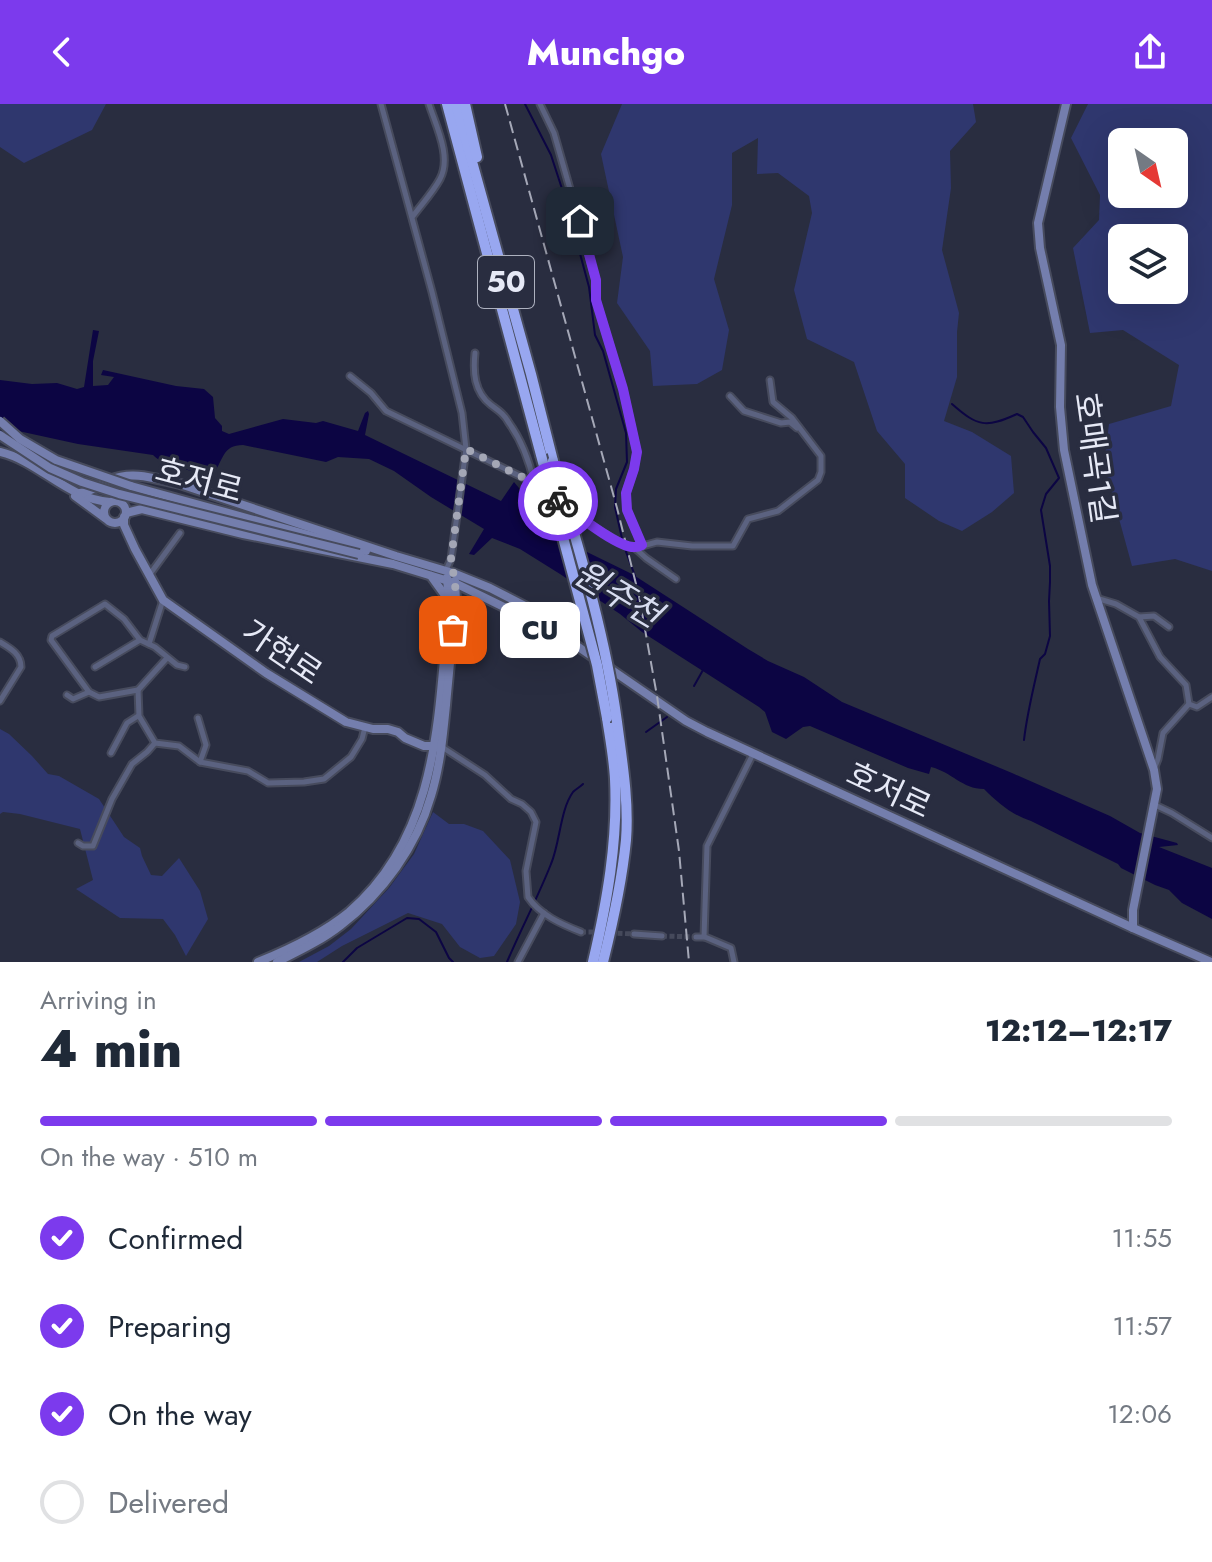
<!DOCTYPE html>
<html lang="en">
<head>
<meta charset="utf-8">
<style>
  :root { --surface:#fff; --page:#f2f2f3; --text:#1f2937; --muted:#747a83; --line:#e0e1e3; --accent:#7c3aed }
  body { margin:0; font-family:Jost,"Noto Sans KR",sans-serif; background:var(--page); color:var(--text); height:100vh; display:flex; flex-direction:column; font-size:30px; white-space:nowrap }
  * { box-sizing:border-box; margin:0 }
  p { font-size:26px; color:var(--muted) }
  .icon { flex:none; width:44px; height:44px; fill:none; stroke:currentColor; stroke-width:2; stroke-linecap:round; stroke-linejoin:round }
  .map { position:relative; height:858px; overflow:hidden }
  .details { display:flex; flex-direction:column; background:var(--surface); flex:1 }
  .details>* { flex:none }
  .needle { width:52px; rotate:146deg }
  .buttons { position:absolute; left:1108px; top:24px; display:grid; gap:16px }
  .buttons a { display:grid; place-items:center; width:80px; height:80px; border-radius:12px; background:var(--surface); box-shadow:0 8px 32px #0002; font-size:40px }
  .pin { position:absolute; display:grid; place-items:center; width:68px; height:68px; color:#fff; margin:-34px; border-radius:16px; box-shadow:0 4px 12px #0006 }
  .courier { position:absolute; display:grid; place-items:center; width:80px; height:80px; margin:-40px; border:6px solid #7c3aed; border-radius:50%; background:#fff; color:#222; box-shadow:0 2px 10px #0007 }
  .bubble { position:absolute; height:56px; border-radius:12px; background:var(--surface); box-shadow:0 8px 32px #0002; font-size:26px; font-weight:800; line-height:56px; text-align:center }
  .headline em { font-style:normal; font-weight:800 }
  .headline div { display:flex; flex-direction:column-reverse }
  .headline { display:flex; align-items:center; justify-content:space-between; height:136px; padding:0 40px }
  h1 { font-size:52px; font-weight:800; line-height:60px }
  .bar { display:grid; grid-template-columns:repeat(4,1fr); gap:12px 8px; align-content:center; height:96px; padding:0 40px }
  .bar i { height:10px; border-radius:6px; background:var(--line) }
  .bar .current { background:var(--accent) }
  .bar p { grid-column:span 4 }
  ol { padding:0 40px; list-style:none }
  li { display:flex; align-items:center; gap:24px; height:88px }
  li p { margin-inline-start:auto }
  li .icon { padding:8px; border-radius:50%; background:var(--accent); color:#fff; stroke-width:4 }
  li:last-child { color:var(--muted) }
  li i { width:44px; height:44px; border:4px solid var(--line); border-radius:50% }
  header { display:flex; justify-content:space-between; align-items:center; height:104px; padding:0 40px; background:var(--accent); color:#fff; font-size:36px; font-weight:800 }
  .map>svg:first-child { display:block }
</style>
</head>
<body>
<header><svg class="icon" aria-label="back" viewBox="0 0 24 24"><path d="M15 5l-7 7 7 7"/></svg>Munchgo<svg class="icon" aria-label="share" viewBox="0 0 24 24"><path d="M12 15V3M7 8l5-5 5 5M5 13v7h14v-7"/></svg></header>
<div class="map">
<svg width="1212" height="858" viewBox="0 0 1212 858">
  <rect width="100%" height="100%" fill="#292d40"/>
  <g fill="#2f376e" fill-rule="evenodd">
    <path d="M0,0h106l-14,26 -68,33 -24,-16z"/>
    <path d="M622,0h351l3,18 -26,29 1,37 -9,62 17,63 -2,19v45l-13,44 28,11 39,24 3,37 -22,19 -30,19 -23,-10 -34,-23v-34l-28,-33 -23,-69 -47,-23 -13,-49 18,-77 -3,-17 -31,-23 -21,1 1,-36 -26,15v52l-18,74 15,51 -7,40 -25,14 -44,2 -3,-35 -33,-48 6,-46 -22,-103z"/>
    <path d="M1088,0h124v467l-37,-12 -43,7 -28,-102 5,-40 62,-18 8,-41 -56,-35 -33,3 -17,-85 26,-28 1,-25 -29,-57zM1122,38h52v52h-52zM1122,134h52v52h-52z"/>
    <path d="M0,625l9,5 23,22 16,18 11,2 40,23 25,38 16,11 2,8 9,19 11,1 17,-18 21,33 8,28 -22,37 -11,-21 -12,-16 -43,-1 -44,-29 17,-9 -13,-51 -60,-15 -17,-2 -3,2z"/>
    <path d="M433,708l16,12h15l19,7 27,29 10,42 -4,22 -22,32 -14,2 -20,-11 -18,-23 -34,-11 -66,33 -25,16h-18l30,-16 22,-17 38,-41 25,-34z"/>
  </g>
  <path fill="#0c0543" d="M93,226l6,1 -6,30v25l15,-1 6,-8 -13,-2 2,-5 73,16 28,3 9,8 2,21 7,8v5l7,3 54,-15 33,4 7,-2 35,10 7,-18 3,-2 1,3 -4,21 136,66 13,-19 5,6 1,7 22,13 29,13c-22,-1 -36,-7 -54,-19l7,14 20,15 88,43 116,75 20,12 36,16 38,25 170,71 98,43 30,17 37,10 1,2 -19,2 53,21v51l-30,-16 -13,-13 -14,-5 -34,-17 -3,-4 -87,-43c-19,-6 -33,-18 -47,-32 -22,0 -32,-17 -53,-22l-2,7 -21,-6 -98,-42 -7,1 -17,12 -14,-7 -7,-20 -6,-5 -117,-75 -22,-18 -60,-40 -40,-25 -28,-11 -18,17 -5,-1 15,-25 -53,-32 -37,-26 -25,-12 -31,-2 -12,5 -83,-17c-21,0 -19,15 -30,29 -20,-3 -46,-5 -60,-19l-75,-11 -78,-17v-47l32,4 25,-1 20,6 7,-2z"/>
  <g fill="none" stroke-linecap="round" stroke-linejoin="round">
    <g stroke="#0c0543" stroke-width="2">
      <path d="M525,0l26,51 14,43 24,89 6,48 8,16 23,82 1,29 -11,27 -1,18 8,36"/>
      <path d="M952,300c26,23 34,24 65,10l6,3 10,15 13,16 13,30 -13,16 -5,16 9,56v16l-1,19 1,35 -5,18 -5,5c-6,27 -13,54 -16,81"/>
      <path d="M625,445l10,27"/>
      <path d="M694,582l9,-16"/>
      <path d="M646,628l21,-15"/>
      <path d="M343,858l14,-14 50,-30 12,1 17,13 13,26 4,4"/>
      <path d="M507,858c14,-33 31,-65 44,-98 9,-21 9,-54 22,-72 3,-3 7,-5 10,-8"/>
    </g>
    <g stroke="#45495b" stroke-width="5" stroke-dasharray="5 2.5" stroke-linecap="butt">
      <path d="M581,828h19"/>
      <path d="M610,829l24,1"/>
      <path d="M662,832l34,1"/>
    </g>
    <defs>
      <g id="street">
        <path d="M381,0l51,188 30,121 4,36 -15,110 -5,11"/>
        <path d="M540,0l14,29 42,147v20l27,89 14,63 -3,17 -8,24 1,17 15,35"/>
        <path d="M413,112c9,-12 20,-24 27,-37 12,-22 -4,-53 -11,-75"/>
        <path d="M475,249c-2,19 -1,39 16,52 8,6 13,9 18,18 13,18 20,37 25,59"/>
        <path d="M350,272l21,17 15,18 148,72 16,12"/>
        <path d="M730,292l14,15 37,12 9,-1 7,6"/>
        <path d="M568,404l32,23 26,15 9,2 22,-6 35,4h41l15,-27 30,-8 40,-31 3,-8v-16l-29,-38 -19,-16 -3,-22"/>
        <path d="M635,444l11,10 30,21"/>
        <path d="M150,470l30,-41"/>
        <path d="M1096,494l20,6 23,13 21,40 26,28 3,19"/>
        <path d="M1139,513l15,-1 15,11"/>
        <path d="M0,538c10,6 21,12 21,25l-21,34"/>
        <path d="M149,540l14,-44"/>
        <path d="M95,563l45,-27"/>
        <path d="M138,586l1,26 16,27 24,3 21,16 48,9 20,12 36,-1 20,-3 27,-22 11,-18 3,-12"/>
        <path d="M138,586l-39,7 -10,-5 -38,-52 1,-4 53,-32 19,15 16,21 15,7 22,18 8,2"/>
        <path d="M138,586l29,-32"/>
        <path d="M67,591l6,4 16,-7"/>
        <path d="M198,614l8,27 -6,17"/>
        <path d="M442,643l43,28 26,24 11,5 9,8 5,10 -10,49 2,26c12,18 33,27 53,35"/>
        <path d="M111,649l16,-30 11,-7"/>
        <path d="M1154,665l4,-10 5,-26 26,-29 8,3 15,-10"/>
        <path d="M1155,701l17,8 40,25"/>
        <path d="M78,739l5,3h10l19,-47 20,-35 15,-12 8,-9"/>
        <path d="M634,830l28,2"/>
        <path d="M696,833h8l3,-91 46,-92"/>
        <path d="M705,833l26,11 3,14"/>
        <path d="M518,858l26,-49"/>
      </g>
      <g id="secondary">
        <path d="M1066,0l-28,119 2,25 21,97 -1,62 4,43 28,135 62,185 3,19 -24,121v18"/>
        <path d="M0,348c39,9 67,47 110,50"/>
        <path d="M131,382l235,65"/>
        <path d="M80,389c12,-1 19,-8 30,-13 23,-10 46,-1 70,4l216,72 57,17 37,15 41,21 17,15"/>
        <path d="M75,392l30,22"/>
        <circle cx="115" cy="408" r="11"/>
        <path d="M126,409l16,-4 101,25 150,30 62,19 106,52 125,86 21,11 426,196 78,34"/>
        <path d="M124,413v8l11,24 28,51 103,73 80,49 27,7h15l10,3 7,6 19,8h13"/>
        <path d="M431,472l18,25"/>
        <path d="M258,858c32,-13 64,-28 91,-50 92,-79 89,-200 100,-310l-2,-24"/>
        <path d="M277,858c22,-11 45,-22 64,-37 41,-31 76,-79 90,-129 9,-29 12,-61 15,-91 3,-35 7,-69 10,-104l-1,-20"/>
      </g>
      <g id="highway">
        <path d="M447,0l94,351"/>
        <path d="M456,0l75,270 22,87"/>
        <path d="M465,0l12,53"/>
        <path d="M593,858c14,-60 25,-121 22,-183 -1,-20 -5,-41 -8,-61"/>
        <path d="M603,858c10,-40 19,-81 23,-122 3,-39 -4,-80 -9,-118"/>
      </g>
    </defs>
    <use href="#street" stroke="#474b5d" stroke-width="9"/>
    <use href="#secondary" stroke="#474b5d" stroke-width="12"/>
    <use href="#highway" stroke="#474b5d" stroke-width="14"/>
    <use href="#street" stroke="#5b6280" stroke-width="5"/>
    <use href="#secondary" stroke="#747ead" stroke-width="8"/>
    <use href="#highway" stroke="#98a7f0" stroke-width="10"/>
    <path stroke="#a5a8b7" stroke-width="2" stroke-dasharray="12 6" stroke-linecap="butt" d="M505,0l112,404 22,88 18,100 22,155 10,111"/>
    <defs>
      <g id="secondary-bridge">
        <path d="M0,317l20,18 36,21 75,26"/>
        <path d="M0,331l50,33 32,14 37,12 240,60"/>
      </g>
      <g id="highway-bridge">
        <path d="M541,351l56,210 10,53"/>
        <path d="M553,357c25,85 52,172 64,261"/>
      </g>
    </defs>
    <use href="#secondary-bridge" stroke="#474b5d" stroke-width="12" stroke-linecap="butt"/>
    <use href="#highway-bridge" stroke="#474b5d" stroke-width="14" stroke-linecap="butt"/>
    <use href="#secondary-bridge" stroke="#747ead" stroke-width="8"/>
    <use href="#highway-bridge" stroke="#98a7f0" stroke-width="10"/>
  </g>
  <g fill="none" stroke-linecap="round" stroke-linejoin="round">
    <path stroke="#a4a7b6" stroke-width="8" stroke-dasharray="0 14.4" d="M453,526l3,-29 -1,-18 -4,-24 15,-110 68,34 24,18"/>
    <path stroke="#7c3aed" stroke-width="10" d="M558,397c14,10 61,48 77,46 3,0 5,-1 7,-2l-15,-35 -1,-17 8,-24 3,-17 -14,-63 -27,-89v-20l-16,-59"/>
  </g>
  <g text-anchor="middle" stroke-width="7" stroke-linejoin="round" paint-order="stroke">
    <rect fill="#292d40" stroke="#adb1bf" stroke-width="2" x="478" y="152" width="56" height="52" rx="6"/>
    <g font-size="30" font-weight="bold" fill="#e6e9f6">
      <text x="506" y="188">50</text>
    </g>
    <g font-size="32" fill="#e6e9f6" stroke="#292d40">
      <text transform="translate(1095 354) rotate(82)" y="11">호매곡1길</text>
      <text transform="translate(199 376) rotate(15)" y="11">호저로</text>
      <text transform="translate(282 548) rotate(34)" y="11">가현로</text>
      <text transform="translate(889 686) rotate(25)" y="11">호저로</text>
    </g>
    <g font-size="34" font-style="italic" fill="#d8ddf1" stroke="#292d40">
      <text transform="translate(618 490) rotate(31)" y="12">원주천</text>
    </g>
  </g>
</svg>
<div class="buttons">
<a><svg class="needle" viewBox="-14 -14 28 28"><path d="M0-13l5 13h-10z" fill="#e53935"/><path d="M0 13l5-13h-10z" fill="#747a83"/></svg></a>
<a><svg class="icon" aria-label="layers" viewBox="0 0 24 24"><path d="M12 4l9 5-9 5-9-5zM3 14l9 5 9-5"/></svg></a>
</div>
<div class="pin" style="left:453px;top:526px;background:#ea580c"><svg class="icon" aria-label="bag" viewBox="0 0 24 24"><path d="M5 8h14l-1 12H6zM9 8a3 3 0 0 1 6 0"/></svg></div>
<div class="pin" style="left:580px;top:117px;background:#1f2937"><svg class="icon" aria-label="home" viewBox="0 0 24 24"><path d="M3 11l9-7 9 7M6 9v11h12V9"/></svg></div>
<div class="courier" style="left:558px;top:397px"><svg class="icon" aria-label="bike" viewBox="0 0 24 24"><circle cx="6" cy="16" r="4"/><circle cx="18" cy="16" r="4"/><path d="M6 16l4-8h5l3 8M10 8l3 8H6M13 5h3"/></svg></div>
<div class="bubble" style="left:500px;top:498px;width:80px">CU</div>
</div>
<section class="details">
<div class="headline"><div><h1>4 min</h1><p>Arriving in</p></div><em>12:12–12:17</em></div>
<div class="bar"><i class="current"></i><i class="current"></i><i class="current"></i><i></i><p>On the way · 510 m</p></div>
<ol>
<li><svg class="icon" aria-label="check" viewBox="0 0 24 24"><path d="M5 12l5 5 9-10"/></svg>Confirmed<p>11:55</p></li>
<li><svg class="icon" aria-label="check" viewBox="0 0 24 24"><path d="M5 12l5 5 9-10"/></svg>Preparing<p>11:57</p></li>
<li><svg class="icon" aria-label="check" viewBox="0 0 24 24"><path d="M5 12l5 5 9-10"/></svg>On the way<p>12:06</p></li>
<li><i></i>Delivered</li>
</ol>
</section>
</body>
</html>
